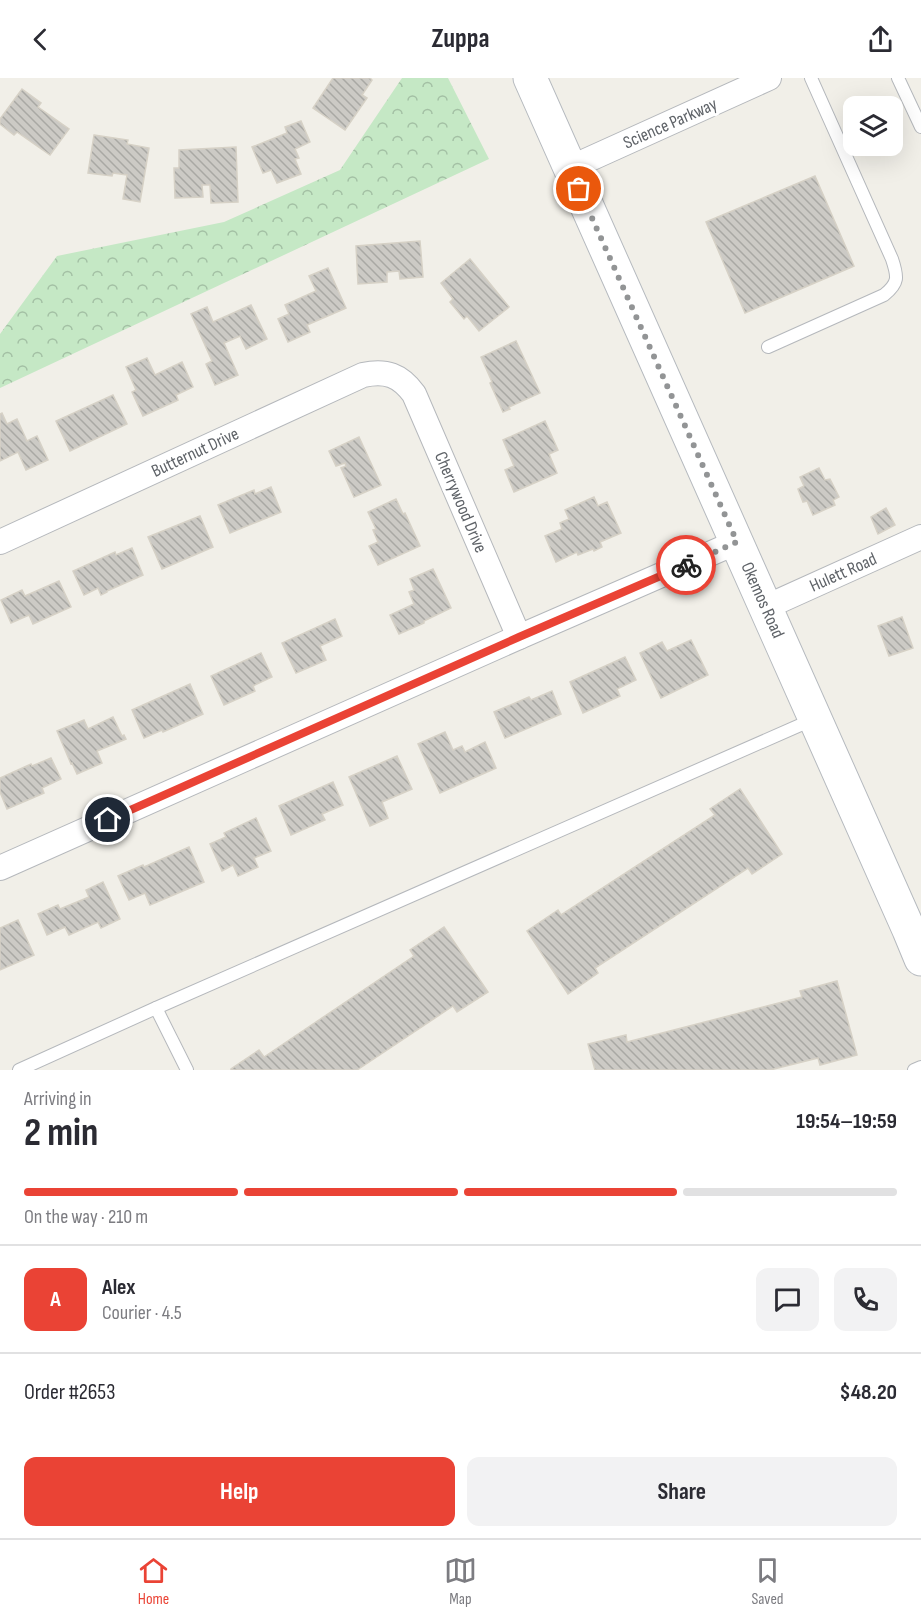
<!DOCTYPE html>
<html lang="en">
<head>
<meta charset="utf-8">
<style>
  :root { --surface:#fff; --page:#f2f2f3; --text:#2b2b33; --muted:#7c7c81; --line:#e1e1e2; --accent:#ea4335 }
  body { margin:0; font-family:"Sofia Sans Condensed",sans-serif; background:var(--page); color:var(--text); height:100vh; display:flex; flex-direction:column; font-size:22px; white-space:nowrap }
  * { box-sizing:border-box; margin:0 }
  p { font-size:20px; color:var(--muted) }
  .icon { flex:none; width:33px; height:33px; fill:none; stroke:currentColor; stroke-width:2; stroke-linecap:round; stroke-linejoin:round }
  .map { position:relative; height:992px; overflow:hidden }
  .sheet { display:flex; flex-direction:column; background:var(--surface); flex:1 }
  .sheet>* { flex:none }
  .buttons { position:absolute; left:843px; top:18px; display:grid; gap:12px }
  .buttons a { display:grid; place-items:center; width:60px; height:60px; border-radius:12px; background:var(--surface); box-shadow:0 6px 24px #0002; font-size:30px }
  .pin { position:absolute; display:grid; place-items:center; width:51px; height:51px; color:#fff; margin:-26px; border:3px solid #fff; border-radius:50%; box-shadow:0 2px 6px #0007 }
  .courier { position:absolute; display:grid; place-items:center; width:60px; height:60px; margin:-30px; border:4px solid #ea4335; border-radius:50%; background:#fff; color:#222; box-shadow:0 2px 8px #0007 }
  .summary em { font-style:normal; font-weight:700 }
  .summary div { display:flex; flex-direction:column-reverse }
  .summary { display:flex; align-items:center; justify-content:space-between; height:102px; padding:0 24px }
  h1 { font-size:39px; font-weight:700; line-height:45px }
  .bar { display:grid; grid-template-columns:repeat(4,1fr); gap:9px 6px; align-content:center; height:72px; padding:0 24px }
  .bar i { height:8px; border-radius:4px; background:var(--line) }
  .bar .selected { background:var(--accent) }
  .bar p { grid-column:span 4 }
  .line { display:flex; align-items:center; gap:15px; padding:0 24px; border-top:2px solid var(--line) }
  .line div { flex:1 }
  .round { display:grid; place-items:center; flex:none; width:63px; height:63px; border-radius:12px; background:var(--page) }
  .cta { display:flex; gap:12px; margin-top:auto; padding:12px 24px }
  .cta a { flex:1; height:69px; border-radius:12px; background:var(--accent); color:#fff; font-size:24px; font-weight:700; line-height:69px; text-align:center }
  .cta a+a { background:var(--page); color:var(--text) }
  header { display:flex; justify-content:space-between; align-items:center; height:78px; padding:0 24px; background:var(--surface); font-size:27px; font-weight:700 }
  .tab-bar { display:flex; justify-content:space-around; align-items:center; height:84px; border-top:2px solid var(--line); background:var(--surface); font-size:16px; color:var(--muted) }
  .tab-bar a { display:grid; justify-items:center; gap:3px }
  .tab-bar .selected { color:var(--accent) }
  .map>svg:first-child { display:block }
</style>
</head>
<body>
<header><svg class="icon" aria-label="back" viewBox="0 0 24 24"><path d="M15 5l-7 7 7 7"/></svg>Zuppa<svg class="icon" aria-label="share" viewBox="0 0 24 24"><path d="M12 15V3M7 8l5-5 5 5M5 13v7h14v-7"/></svg></header>
<div class="map">
<svg width="921" height="992" viewBox="0 0 921 992">
  <defs>
    <pattern id="forest-crowns" width="20" height="18" patternUnits="userSpaceOnUse" patternTransform="scale(1.5)"><rect width="20" height="18" fill="#c5e8c5"/><path d="M2 6a3 3 0 1 1 6 0M12 15a3 3 0 1 1 6 0" fill="none" stroke="#a3c0a4"/></pattern>
    <pattern id="building-back-hatch" width="6" height="6" patternUnits="userSpaceOnUse" patternTransform="scale(1.5)"><rect width="6" height="6" fill="#cccac5"/><path d="M-1 5l2 2M0 0l6 6M5-1l2 2" fill="none" stroke="#a9a8a4"/></pattern>
  </defs>
  <rect width="100%" height="100%" fill="#f1efe8"/>
  <path fill="url(#forest-crowns)" d="M402,0h46l41,81 -489,229v-54l57,-78 167,-34 116,-52z"/>
  <g fill="url(#building-back-hatch)" stroke="#d6d1c6" stroke-width="1.5">
    <path d="M333,0h37l2,2 -10,15 5,3 -22,32 -32,-22z"/>
    <path d="M22,11l19,14 -3,4 31,22 -19,26 -33,-23 -3,3 -14,-11v-5z"/>
    <path d="M301,43l9,21 -15,7 4,9 -4,1 6,15 -24,9 -6,-13 -8,3 -11,-26 35,-14 -2,-6z"/>
    <path d="M94,57l34,5 -1,4 22,4 -9,54 -17,-3 4,-24 -14,-2 -1,3 -24,-3z"/>
    <path d="M236,69l2,55 -27,1 -1,-18h-8l1,12 -28,1 -1,-30h5v-18z"/>
    <path d="M815,98l39,90 -109,47 -39,-91z"/>
    <path d="M420,163l3,36 -23,2 -1,-8 -12,1v10l-29,2 -2,-38z"/>
    <path d="M470,181l39,48 -30,24 -12,-15 -3,3 -14,-17 3,-3 -12,-16z"/>
    <path d="M328,190l18,40 -39,17 3,7 -22,10 -10,-23 11,-5 -4,-9 31,-14 -7,-15z"/>
    <path d="M251,227l16,34 -21,10 -6,-13 -16,7 14,32 -23,10 -9,-21 6,-3 -21,-47 16,-7 6,15z"/>
    <path d="M516,263l24,52 -31,14 1,2 -7,3 -13,-29 2,-1 -11,-25z"/>
    <path d="M147,280l8,17 27,-13 11,25 -17,8 2,5 -35,16 -11,-24 4,-2 -10,-23z"/>
    <path d="M113,317l14,29 -57,27 -14,-30z"/>
    <path d="M2,335l5,11 10,-5 10,22 10,-5 11,24 -22,10 -8,-18 -18,9v-47z"/>
    <path d="M545,343l13,29 -9,4 8,19 -43,19 -9,-22 9,-4 -11,-26z"/>
    <path d="M359,359l22,48 -27,12 -13,-29 5,-2 -1,-3 -9,3 -7,-15z"/>
    <path d="M819,390l6,12 5,-1 9,18 -6,3 2,5 -22,10 -6,-14 -4,1 -5,-13 6,-3 -4,-9z"/>
    <path d="M271,409l10,25 -51,21 -12,-28 36,-15 1,4z"/>
    <path d="M594,419l4,9 9,-4 14,31 -21,9 2,5 -8,4 -1,-2 -15,6 -1,-3 -21,10 -11,-26 17,-7 -2,-6 9,-4 -4,-9z"/>
    <path d="M396,421l7,15 2,-1 15,33 -42,19 -9,-19 9,-4 -5,-12 3,-1 -8,-17z"/>
    <path d="M886,430l9,17 -17,9 -7,-17z"/>
    <path d="M200,438l13,31 -51,22 -14,-32z"/>
    <path d="M132,470l11,27 -36,16v1l-6,3 -3,-7 -14,7 -11,-24 42,-19 1,3z"/>
    <path d="M433,491l18,39 -27,13v2l-25,11 -9,-19 24,-11 -5,-12 5,-2 -4,-11z"/>
    <path d="M59,503l12,26 -38,17 -4,-9 -18,8 -10,-23 21,-10 3,6z"/>
    <path d="M902,539l11,31 -24,8 -11,-30z"/>
    <path d="M335,541l7,17 -22,10 6,14 -30,13 -14,-30z"/>
    <path d="M691,562l17,35 -47,23 -21,-45 22,-11 5,9z"/>
    <path d="M261,575l11,24 -19,9 2,5 -31,14 -13,-29z"/>
    <path d="M625,579l11,23 -19,9 3,7 -37,17 -13,-31z"/>
    <path d="M190,606l13,30 -40,18 -1,-2 -18,8 -12,-28z"/>
    <path d="M552,613l9,23 -56,24 -11,-26 35,-15 2,3z"/>
    <path d="M113,639l9,19 2,-1 2,4 -29,12 5,12 -25,11 -5,-11 -1,1 -14,-33 27,-11 4,9z"/>
    <path d="M445,654l8,18 9,-4 3,6 20,-10 11,26 -56,25 -22,-49z"/>
    <path d="M397,678l15,33 -30,13 6,16 -18,8 -21,-49z"/>
    <path d="M51,680l10,21 -19,9 2,5 -37,16 -7,-17v-14l31,-14 1,2z"/>
    <path d="M333,704l10,23 -21,9 3,6 -34,15 -12,-29z"/>
    <path d="M740,711l42,65 -30,20 -4,-6 -153,100 3,5 -30,21 -41,-63 31,-21 3,5 154,-100 -5,-6z"/>
    <path d="M256,740l15,33 -17,7 4,9 -20,9 -5,-11 -11,6 -12,-27 16,-7 -2,-4z"/>
    <path d="M189,769l15,35 -54,23 -5,-12 -16,7 -11,-24 25,-11 1,2z"/>
    <path d="M103,804l17,37 -19,9 -3,-6 -29,13 -4,-8 -18,8 -9,-21 20,-9 2,4 29,-12 -3,-7z"/>
    <path d="M18,842l16,35 -34,15v-42z"/>
    <path d="M444,849l44,65 -31,20 -4,-6 -96,64h-126v-1l28,-19 5,7 150,-101 -4,-6z"/>
    <path d="M837,903l20,74 -37,10 -2,-7 -48,12h-175l-7,-26 38,-9 1,7 175,-45 -2,-6z"/>
  </g>
  <g fill="none" stroke-linecap="round" stroke-linejoin="round">
    <defs>
      <g id="service">
        <path d="M898,0l23,49"/>
        <path d="M768,269l116,-52c15,-12 14,-18 8,-36l-81,-181"/>
        <path d="M156,930l31,62"/>
        <path d="M19,992l137,-62 658,-289"/>
        <path d="M914,992l7,-3"/>
      </g>
      <g id="minor">
        <path d="M570,90l199,-90"/>
        <path d="M0,464l363,-167c23,-5 37,0 51,19l105,243"/>
        <path d="M766,529l155,-70"/>
        <path d="M0,790l519,-231 218,-95"/>
      </g>
      <path id="secondary" d="M530,0l379,852 12,29"/>
    </defs>
    <use href="#service" stroke="#b5b8bc" stroke-width="14"/>
    <use href="#minor" stroke="#b5b8bc" stroke-width="26"/>
    <use href="#secondary" stroke="#b6babf" stroke-width="35"/>
    <use href="#service" stroke="#fff" stroke-width="12"/>
    <use href="#minor" stroke="#fff" stroke-width="24"/>
    <use href="#secondary" stroke="#fff" stroke-width="33"/>
  </g>
  <g fill="none" stroke-linecap="round" stroke-linejoin="round">
    <path stroke="#929495" stroke-width="6" stroke-dasharray="0 10.8" d="M579,111l158,353 -51,23"/>
    <path stroke="#ea4335" stroke-width="8" d="M108,742l411,-183 167,-72"/>
  </g>
  <g text-anchor="middle" stroke-width="6" stroke-linejoin="round" paint-order="stroke">
    <g font-size="18" fill="#5f6368" stroke="#fff">
      <text transform="translate(670 45) rotate(-24)" y="6">Science Parkway</text>
      <text transform="translate(195 374) rotate(-25)" y="6">Butternut Drive</text>
      <text transform="translate(461 424) rotate(67)" y="6">Cherrywood Drive</text>
      <text transform="translate(843 494) rotate(-24)" y="6">Hulett Road</text>
      <text transform="translate(763 522) rotate(66)" y="6">Okemos Road</text>
    </g>
  </g>
</svg>
<div class="buttons">
<a><svg class="icon" aria-label="layers" viewBox="0 0 24 24"><path d="M12 4l9 5-9 5-9-5zM3 14l9 5 9-5"/></svg></a>
</div>
<div class="pin" style="left:579px;top:111px;background:#ea580c"><svg class="icon" aria-label="bag" viewBox="0 0 24 24"><path d="M5 8h14l-1 12H6zM9 8a3 3 0 0 1 6 0"/></svg></div>
<div class="pin" style="left:108px;top:742px;background:#1f2937"><svg class="icon" aria-label="home" viewBox="0 0 24 24"><path d="M3 11l9-7 9 7M6 9v11h12V9"/></svg></div>
<div class="courier" style="left:686px;top:487px"><svg class="icon" aria-label="bike" viewBox="0 0 24 24"><circle cx="6" cy="16" r="4"/><circle cx="18" cy="16" r="4"/><path d="M6 16l4-8h5l3 8M10 8l3 8H6M13 5h3"/></svg></div>
</div>
<section class="sheet">
<div class="summary"><div><h1>2 min</h1><p>Arriving in</p></div><em>19:54–19:59</em></div>
<div class="bar"><i class="selected"></i><i class="selected"></i><i class="selected"></i><i></i><p>On the way · 210 m</p></div>
<div class="line" style="height:108px"><b class="round" style="background:var(--accent);color:#fff">A</b><div><b>Alex</b><p>Courier · 4.5</p></div><a class="round"><svg class="icon" aria-label="chat" viewBox="0 0 24 24"><path d="M4 5h16v11H9l-5 4z"/></svg></a><a class="round"><svg class="icon" aria-label="phone" viewBox="0 0 24 24"><path d="M5 4h4l2 5-3 2q2 4 5 5l2-3 5 2v4C11 20 4 13 5 4z"/></svg></a></div>
<div class="line" style="height:78px"><div>Order #2653</div><b>$48.20</b></div>
<div class="cta"><a>Help</a><a>Share</a></div>
</section>
<nav class="tab-bar">
<a class="selected"><svg class="icon" aria-label="home" viewBox="0 0 24 24"><path d="M3 11l9-7 9 7M6 9v11h12V9"/></svg>Home</a>
<a><svg class="icon" aria-label="map" viewBox="0 0 24 24"><path d="M3 6l6-2 6 2 6-2v14l-6 2-6-2-6 2zM9 4v14M15 6v14"/></svg>Map</a>
<a><svg class="icon" aria-label="saved" viewBox="0 0 24 24"><path d="M7 4h10v16l-5-4-5 4z"/></svg>Saved</a>
</nav>
</body>
</html>
